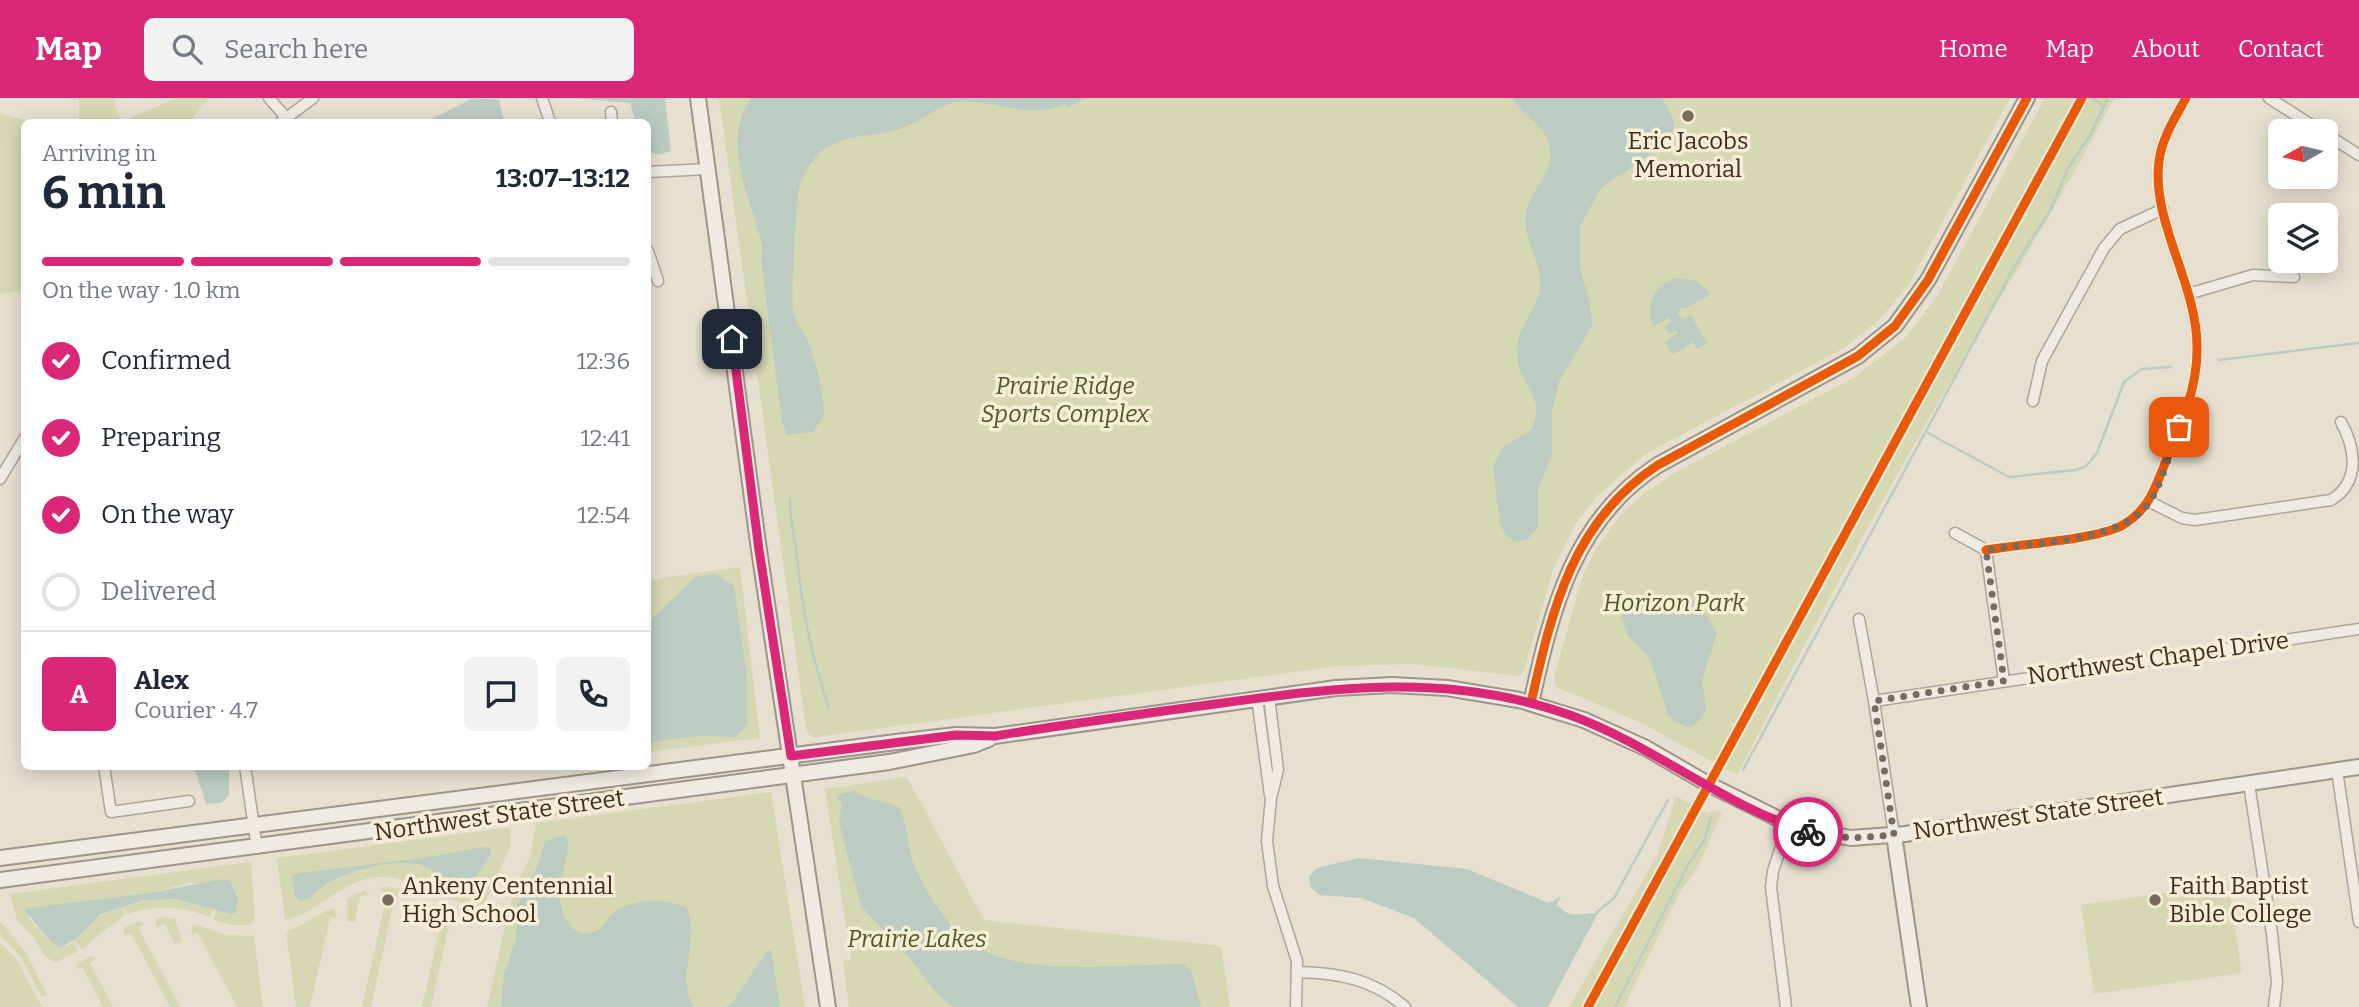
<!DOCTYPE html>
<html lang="en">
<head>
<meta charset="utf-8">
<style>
  :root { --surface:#fff; --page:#f2f2f3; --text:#1f2937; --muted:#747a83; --line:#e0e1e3; --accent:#db2777 }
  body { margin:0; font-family:Bitter,serif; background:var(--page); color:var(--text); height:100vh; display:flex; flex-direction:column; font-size:26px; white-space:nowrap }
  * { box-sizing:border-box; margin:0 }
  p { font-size:23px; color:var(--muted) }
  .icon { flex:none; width:38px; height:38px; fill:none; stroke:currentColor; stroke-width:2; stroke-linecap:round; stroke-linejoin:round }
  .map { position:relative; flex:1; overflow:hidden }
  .sheet { position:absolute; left:21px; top:21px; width:630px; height:651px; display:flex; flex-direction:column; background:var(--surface); border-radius:10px; box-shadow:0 4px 18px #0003 }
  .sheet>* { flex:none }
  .needle { width:46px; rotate:262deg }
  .controls { position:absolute; left:2268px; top:21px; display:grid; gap:14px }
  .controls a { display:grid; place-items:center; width:70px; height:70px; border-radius:10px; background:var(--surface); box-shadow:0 4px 18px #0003; font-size:35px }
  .pin { position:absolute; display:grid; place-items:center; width:60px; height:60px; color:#fff; margin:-30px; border-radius:14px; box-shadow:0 4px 10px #0006 }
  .courier { position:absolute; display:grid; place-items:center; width:70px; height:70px; margin:-35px; border:5px solid #db2777; border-radius:50%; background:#fff; color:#222; box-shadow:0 2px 9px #0007 }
  .headline em { font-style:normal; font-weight:700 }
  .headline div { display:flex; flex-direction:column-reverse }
  .headline { display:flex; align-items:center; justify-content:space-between; height:119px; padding:0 21px }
  h1 { font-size:46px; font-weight:700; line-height:52px }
  .bar { display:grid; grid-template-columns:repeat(4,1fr); gap:10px 7px; align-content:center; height:84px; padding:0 21px }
  .bar i { height:9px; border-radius:5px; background:var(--line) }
  .bar .selected { background:var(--accent) }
  .bar p { grid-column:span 4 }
  .line { display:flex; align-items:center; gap:18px; padding:0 21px; border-top:2px solid var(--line) }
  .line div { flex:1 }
  .round { display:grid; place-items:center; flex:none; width:74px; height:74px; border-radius:10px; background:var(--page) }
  ol { padding:0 21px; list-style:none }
  li { display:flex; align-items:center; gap:21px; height:77px }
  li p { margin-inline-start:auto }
  li .icon { padding:7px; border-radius:50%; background:var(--accent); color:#fff; stroke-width:4 }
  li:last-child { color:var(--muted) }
  li i { width:38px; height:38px; border:4px solid var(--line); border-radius:50% }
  header { display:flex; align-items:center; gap:42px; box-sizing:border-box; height:98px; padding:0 35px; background:var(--accent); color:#fff }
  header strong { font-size:33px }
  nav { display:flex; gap:38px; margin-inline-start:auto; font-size:24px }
  .search { width:490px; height:63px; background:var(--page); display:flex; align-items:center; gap:18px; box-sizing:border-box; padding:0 24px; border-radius:10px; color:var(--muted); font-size:26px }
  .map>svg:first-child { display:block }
</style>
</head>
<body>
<header>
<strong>Map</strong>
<div class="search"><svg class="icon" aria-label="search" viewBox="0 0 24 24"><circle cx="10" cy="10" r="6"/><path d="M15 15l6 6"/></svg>Search here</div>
<nav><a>Home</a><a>Map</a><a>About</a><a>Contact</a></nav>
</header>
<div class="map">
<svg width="2359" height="909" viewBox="0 0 2359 909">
  <rect width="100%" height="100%" fill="#e7e0d1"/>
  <g fill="#d6d7b3">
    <path d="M79,0h34l8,24h-42z"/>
    <path d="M177,0h32l-20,24h-68z"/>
    <path d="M719,0h1291l-101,186 -29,35 -36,29 -198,106 -50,43 -20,26 -22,44 -30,103 -5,6 -105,-12 -76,2 -522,71 -7,-2 -3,-7z"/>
    <path d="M2045,0h69c-56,109 -122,212 -183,317 -68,118 -132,239 -194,360l-98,-53 -83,-35 -2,-10 28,-99 13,-28 27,-37 23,-20 31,-21 179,-95 51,-40 30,-39z"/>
    <path d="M0,15l30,9h-6v169l-24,3z"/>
    <path d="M740,469l20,171 -112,14v-172z"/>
    <path d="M907,679l77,143 237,26 9,61h-381l-6,-46 8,-2 -26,-170z"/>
    <path d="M771,694l34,215h-318l26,-117 17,-32 6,-35z"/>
    <path d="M1676,698l31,17 9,-3 6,2 -24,55 -18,25 -56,115h-55l88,-151z"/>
    <path d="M506,730h4l1,17 -27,59c-24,8 -69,-28 -103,-27 -40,1 -60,36 -96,43l-8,-62z"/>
    <path d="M251,764l4,55 -5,7c-13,3 -24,0 -37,-5l3,-10 16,5 6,-15 -6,-14 -42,-2 -41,10 -121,15 1,11 23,24 15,3 6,-4 5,9 -23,12 -10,-7 -12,-19 -16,-17 -7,-26z"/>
    <path d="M2228,786l14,89 -148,21 -13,-89z"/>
    <path d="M385,789l15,2 3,5 -8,2 -24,111h-9l25,-113 -7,-4z"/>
    <path d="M365,792l4,4 -9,2 -5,26 -8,-1v-22z"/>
    <path d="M175,801l39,9 -4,9c-29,-11 -53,-13 -82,-3l-5,-7 1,8 -42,34 -8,-9c25,-32 62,-43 101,-41z"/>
    <path d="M442,808l16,10 -7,1 -20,90h-9l21,-93 -7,-3z"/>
    <path d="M334,811l3,9h-7l-20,89h-14l-10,-76c19,-4 34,-21 48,-22z"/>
    <path d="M158,819l17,2 7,22 -7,3 -10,-20 -8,3 -2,-6z"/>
    <path d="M0,823l27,33 20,41 -5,2 -22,-41 -20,-21z"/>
    <path d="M140,823l4,3 -5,5 41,78h-10l-39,-74 -6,2 -2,-2 2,-6z"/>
    <path d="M193,826l34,11 27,1 9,71h-26l-39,-74 -7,2z"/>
    <path d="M0,844l15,15 27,50h-42z"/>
    <path d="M91,858l5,2 -6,5 23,44h-10l-20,-39 -7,1 1,-5z"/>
  </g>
  <g fill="#bcccc2">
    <path d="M474,0l25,2 5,22h-79z"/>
    <path d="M573,0h92l6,53 -10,3 -13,-1v-31h-12l-6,-19z"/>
    <path d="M751,0h336l-19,9 -3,-3c-35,17 -72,-6 -109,-2 -21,5 -35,20 -56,27 -22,7 -47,5 -67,15 -16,7 -27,25 -33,40 -4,11 -9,116 -7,127 4,17 12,21 16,33 8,22 15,48 15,72l-11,16 -26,3 -5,-13 -21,-162 1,-14c-10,-49 -43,-101 -11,-148z"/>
    <path d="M1512,0h150l11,20 1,8 -6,17 -66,44 -22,39v41l10,36 2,23 -33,56 -7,29v44l-14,35v37l-11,13 -12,2 -10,-8 -5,-10 -7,-58 10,-19 28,-17c18,-36 -15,-44 -14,-80 0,-24 22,-41 23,-65 1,-26 -18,-45 -14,-72 4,-23 28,-39 24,-64 -3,-24 -28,-33 -38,-51z"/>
    <path d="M1676,180l21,3 14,13 -26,15 -4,-2 -3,6 4,7 9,-5 16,28 -10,6 -4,-7 -7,4v2l-14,6 -7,-12 13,-9 -2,-3 -7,4 -5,-8 7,-4 -2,-4 -15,8c-10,-20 0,-42 22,-48z"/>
    <path d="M717,476l17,12 13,91v48l-11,12 -37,-1 -51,7v-120l47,-46z"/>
    <path d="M1668,497c33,4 33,11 49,38l-15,46 4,29 -4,10 -11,10 -13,-5 -10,-8 -18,-56 -22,-24 -7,-19 13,-13z"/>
    <path d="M194,669h35v28l-8,8 -15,1z"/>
    <path d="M855,693c11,10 31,9 45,17 8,20 8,43 16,62 14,28 32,57 58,75 48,33 153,19 210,19l8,9 9,34h-248l-13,-10 -29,-37 -50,-54 -22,-84 3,-18 -5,-7 5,-4z"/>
    <path d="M565,737l3,7c-1,18 -7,35 -8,54 0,18 13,45 34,36 9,-3 12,-13 19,-19 20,-15 51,-14 73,-6 16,34 -12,69 8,100h-193l3,-32 12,-36 1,-33 21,-41 7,-24z"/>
    <path d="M483,749l6,1 2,5c-13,21 -19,40 -49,29 -6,-5 -8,-12 -15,-15 -23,-11 -73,2 -95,14 -12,5 -19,18 -31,20l-6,-5 -3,-20 7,-3 124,-15z"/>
    <path d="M1359,760l108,11 82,34 12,-7 -4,8c12,17 27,8 41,9l-50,94h-30l-104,-89 -53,-20 -42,-3 -8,-8 -2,-11 8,-8z"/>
    <path d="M223,781l7,2 8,18 -2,13 -4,2 -57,-15 -32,1 -42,14 -27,26 -13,7 -9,-4 -27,-32 3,-3 121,-15z"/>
    <path d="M771,852l9,57h-54l7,-5 33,-50z"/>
  </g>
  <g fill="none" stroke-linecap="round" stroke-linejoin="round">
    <g stroke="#bcccc2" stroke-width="2.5">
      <path d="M2093,0l10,8"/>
      <path d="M2219,262l140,-17"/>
      <path d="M1928,335l81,44 67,-7 10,-4 11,-13 27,-71 18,-13 29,-2"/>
      <path d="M790,401c0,24 5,37 7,59 5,52 15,101 32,150"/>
      <path d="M1743,672l273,-506 34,-53 18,-43 21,-31 19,-39"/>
      <path d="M1597,814l17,-14 54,-98"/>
      <path d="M1615,909l74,-144 16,-24 6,-22"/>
    </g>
    <defs>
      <g id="street">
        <path d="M269,0l20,23"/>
        <path d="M542,0l8,24"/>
        <path d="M2269,0l52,33"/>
        <path d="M611,14l1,10"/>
        <path d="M281,24l32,-24"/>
        <path d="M2326,36l33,21"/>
        <path d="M648,74l60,-3"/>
        <path d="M648,153l10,30"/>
        <path d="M2188,196l65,-19 41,2"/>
        <path d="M2033,303l9,-40 62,-113 16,-19 43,-20"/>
        <path d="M0,381l24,-40"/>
        <path d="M2150,404l32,16 13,2 136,-20c28,-17 26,-49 10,-78"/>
        <path d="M1955,435l31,17"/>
        <path d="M1986,452c33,-6 108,-10 135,-24 28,-15 35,-40 46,-68 15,-35 31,-72 30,-112 0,-62 -46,-125 -38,-185 3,-23 16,-43 27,-63"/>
        <path d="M1986,452l18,131"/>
        <path d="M1859,521l15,82 20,134"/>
        <path d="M1269,599l9,73 -7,28 -4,43 6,45 24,75 -1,46"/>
        <path d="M1257,600l13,97"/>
        <path d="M1874,603l485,-72"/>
        <path d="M104,668l7,46 78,-11"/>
        <path d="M245,668l12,82"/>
        <path d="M2337,672l22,152"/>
        <path d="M2249,686l23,150 5,48 -3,25"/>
        <path d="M1298,874c41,1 75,7 107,35"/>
        <path d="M1786,909l-15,-120 2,-16 15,-46"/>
      </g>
      <g id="secondary">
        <path d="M698,0l61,452 69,457"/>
        <path d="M1531,605c21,-94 42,-183 127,-238l200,-109 37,-30 33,-46 99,-182"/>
        <path d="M1894,737l25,172"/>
        <path d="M0,760l896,-116 60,-7 39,1 341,-48 56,-3 55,3 72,12 65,20 62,28 62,36 91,45 52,9 54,-4 454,-67"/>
        <path d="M0,782l889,-118 85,-17 15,-6"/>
      </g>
    </defs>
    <use href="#street" stroke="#ada599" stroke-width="13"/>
    <use href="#secondary" stroke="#9c958a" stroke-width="18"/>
    <use href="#street" stroke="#efebe3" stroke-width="10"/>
    <use href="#secondary" stroke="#efebe3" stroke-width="14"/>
    <defs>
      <g id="cycleway">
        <path d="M1986,452c33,-6 108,-10 135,-24 28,-15 35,-40 46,-68 15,-35 31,-72 30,-112 0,-62 -46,-125 -38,-185 3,-23 16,-43 27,-63"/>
        <path d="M1531,605c21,-94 42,-183 127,-238l200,-109 37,-30 33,-46 99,-182"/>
        <path d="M1588,909l494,-909"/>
      </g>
    </defs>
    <use href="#cycleway" stroke="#f7eed8" stroke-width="13"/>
    <use href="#cycleway" stroke="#e8590c" stroke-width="9"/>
  </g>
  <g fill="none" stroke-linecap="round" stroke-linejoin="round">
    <path stroke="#786c5e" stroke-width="7" stroke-dasharray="0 12.6" d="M1808,734l43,6 43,-3 -20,-134 130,-20 -18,-131c45,-8 134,-7 163,-47 14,-21 21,-52 30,-76"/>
    <path stroke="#db2777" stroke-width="9" d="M732,241l27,211 32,206 165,-21 39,1c73,-12 146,-22 220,-32 124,-17 234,-32 355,11 83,30 156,92 238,117"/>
  </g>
  <g fill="#786c5e" stroke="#f7eed8" stroke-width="2.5">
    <circle cx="1688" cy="18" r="7"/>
    <circle cx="388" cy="802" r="7"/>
    <circle cx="2155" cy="802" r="7"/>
  </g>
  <g text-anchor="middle" stroke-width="7" stroke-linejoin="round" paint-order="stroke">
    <g font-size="24" fill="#3d2e20" stroke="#f7eed8" text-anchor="start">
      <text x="1688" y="51" text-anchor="middle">Eric Jacobs<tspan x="1688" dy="28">Memorial</tspan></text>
      <text x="402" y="796">Ankeny Centennial<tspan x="402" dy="28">High School</tspan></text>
      <text x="2169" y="796">Faith Baptist<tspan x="2169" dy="28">Bible College</tspan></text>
    </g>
    <g font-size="24" font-style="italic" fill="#4d5a26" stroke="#f7eed8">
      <text x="1065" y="296">Prairie Ridge<tspan x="1065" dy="28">Sports Complex</tspan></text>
      <text x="1674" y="513">Horizon Park</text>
      <text x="917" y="849">Prairie Lakes</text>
    </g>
    <g font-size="24" fill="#3d2e20" stroke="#f7eed8">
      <text transform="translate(2158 560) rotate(-8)" y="8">Northwest Chapel Drive</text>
      <text transform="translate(2038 716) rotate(-8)" y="8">Northwest State Street</text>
      <text transform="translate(499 717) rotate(-8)" y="8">Northwest State Street</text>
    </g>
  </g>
</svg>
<div class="controls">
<a><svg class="needle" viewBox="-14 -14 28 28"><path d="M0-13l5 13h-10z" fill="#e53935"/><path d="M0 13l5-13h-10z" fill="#747a83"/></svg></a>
<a><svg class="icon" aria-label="layers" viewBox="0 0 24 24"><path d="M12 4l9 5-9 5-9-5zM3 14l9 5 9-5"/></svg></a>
</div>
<div class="pin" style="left:2179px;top:329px;background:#ea580c"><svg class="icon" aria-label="bag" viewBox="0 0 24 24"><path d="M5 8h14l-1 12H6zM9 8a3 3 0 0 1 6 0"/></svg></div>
<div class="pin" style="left:732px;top:241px;background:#1f2937"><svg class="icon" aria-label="home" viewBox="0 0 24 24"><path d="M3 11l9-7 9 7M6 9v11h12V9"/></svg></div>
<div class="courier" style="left:1808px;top:734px"><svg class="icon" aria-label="bike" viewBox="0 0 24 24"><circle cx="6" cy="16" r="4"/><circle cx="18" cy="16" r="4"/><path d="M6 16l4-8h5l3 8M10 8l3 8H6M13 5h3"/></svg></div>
<section class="sheet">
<div class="headline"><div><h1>6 min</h1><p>Arriving in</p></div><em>13:07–13:12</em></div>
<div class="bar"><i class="selected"></i><i class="selected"></i><i class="selected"></i><i></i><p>On the way · 1.0 km</p></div>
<ol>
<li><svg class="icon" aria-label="check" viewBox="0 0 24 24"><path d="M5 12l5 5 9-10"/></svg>Confirmed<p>12:36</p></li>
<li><svg class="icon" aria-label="check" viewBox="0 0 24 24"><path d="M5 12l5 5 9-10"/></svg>Preparing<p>12:41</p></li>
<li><svg class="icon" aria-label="check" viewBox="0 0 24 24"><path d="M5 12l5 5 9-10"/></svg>On the way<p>12:54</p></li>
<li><i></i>Delivered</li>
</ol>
<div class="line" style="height:126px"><b class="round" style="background:var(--accent);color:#fff">A</b><div><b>Alex</b><p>Courier · 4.7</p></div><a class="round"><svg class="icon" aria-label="chat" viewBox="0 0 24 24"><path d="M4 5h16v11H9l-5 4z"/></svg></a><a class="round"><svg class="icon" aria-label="phone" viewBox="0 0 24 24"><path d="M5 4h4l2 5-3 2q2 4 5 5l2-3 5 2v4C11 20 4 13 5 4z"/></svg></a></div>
</section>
</div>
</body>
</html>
